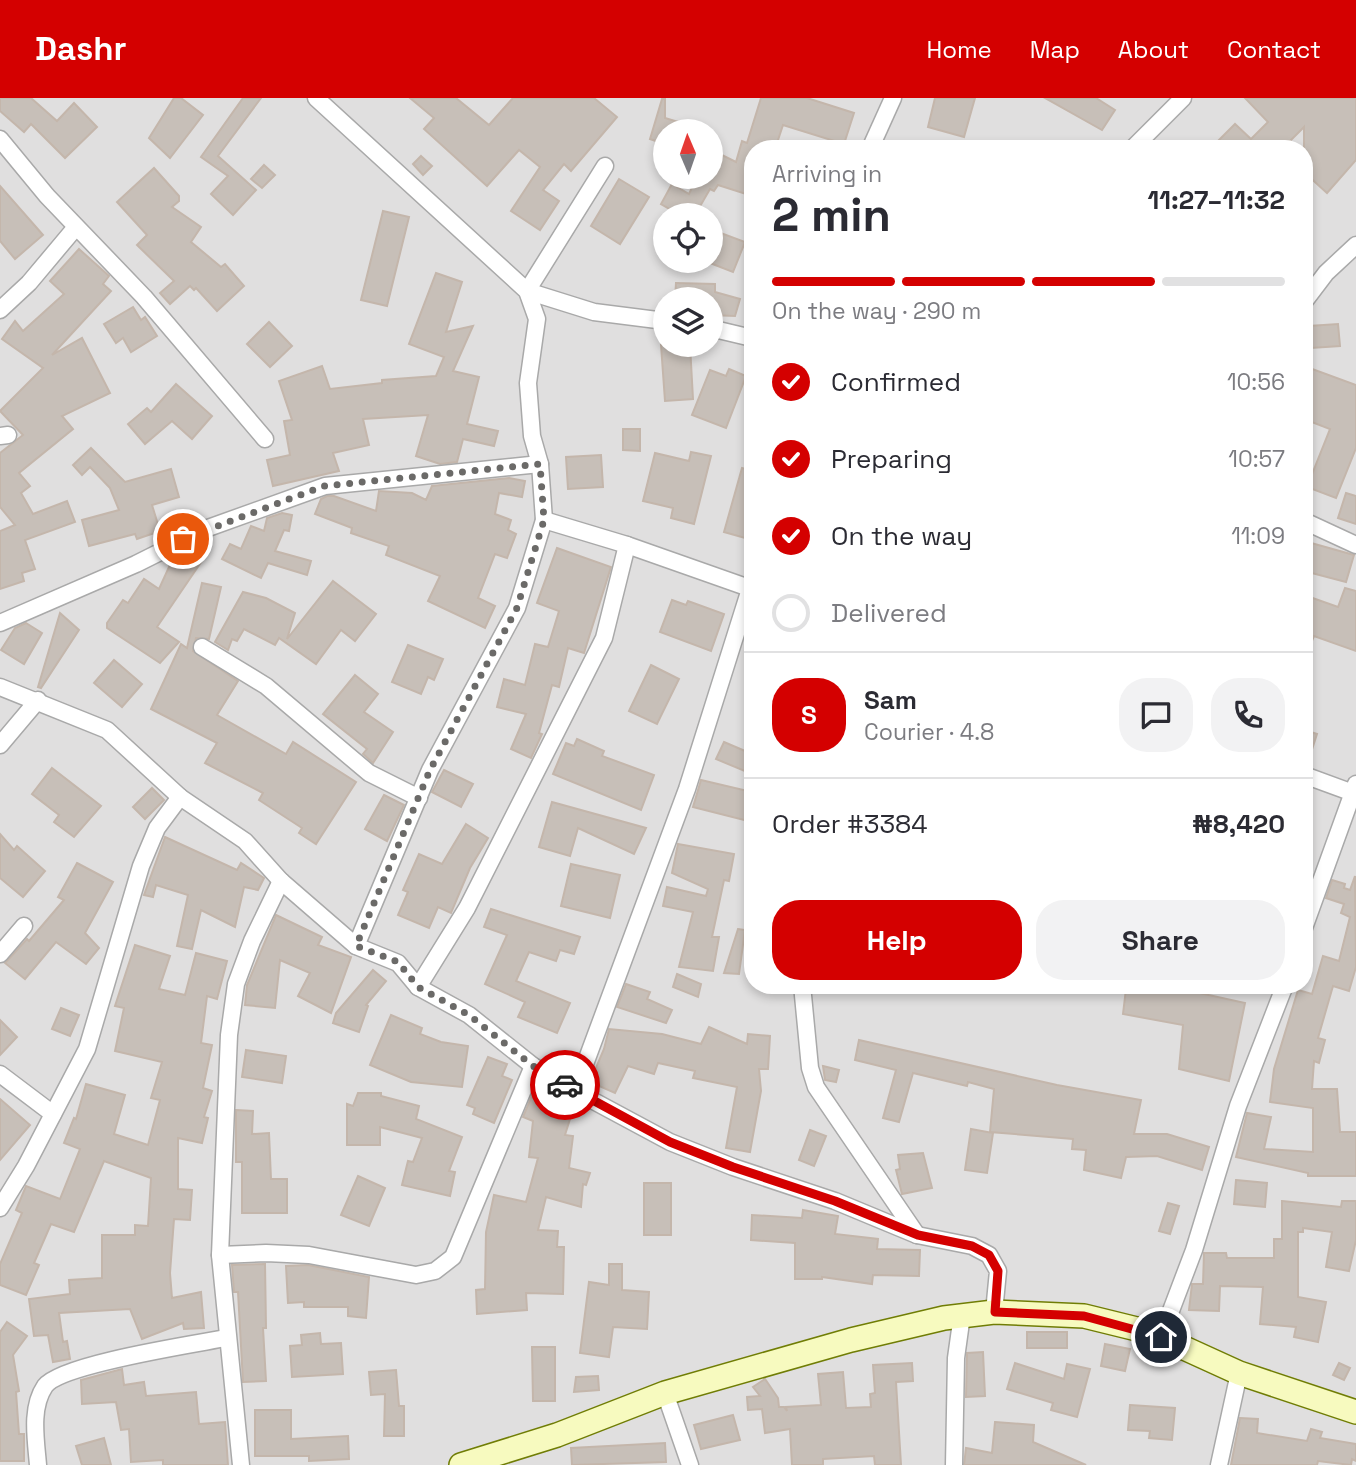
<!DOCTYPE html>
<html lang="en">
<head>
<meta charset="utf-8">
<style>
  :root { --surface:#fff; --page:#f2f2f3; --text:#2b2b33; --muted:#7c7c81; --line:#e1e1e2; --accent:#d40000 }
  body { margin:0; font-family:"Space Grotesk",sans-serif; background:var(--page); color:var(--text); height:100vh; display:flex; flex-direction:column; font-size:26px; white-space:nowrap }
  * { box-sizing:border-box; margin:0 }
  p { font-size:23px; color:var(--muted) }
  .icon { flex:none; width:38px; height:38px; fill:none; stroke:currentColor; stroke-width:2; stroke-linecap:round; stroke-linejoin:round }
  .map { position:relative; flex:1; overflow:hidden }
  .details { position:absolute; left:744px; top:42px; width:569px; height:854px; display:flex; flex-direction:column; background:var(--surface); border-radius:28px; box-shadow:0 4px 10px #0003 }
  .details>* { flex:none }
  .needle { width:46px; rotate:358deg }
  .controls { position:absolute; left:653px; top:21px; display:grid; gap:14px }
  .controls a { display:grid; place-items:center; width:70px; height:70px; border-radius:50%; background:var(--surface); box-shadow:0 4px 10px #0003; font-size:35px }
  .pin { position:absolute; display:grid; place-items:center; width:60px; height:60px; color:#fff; margin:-30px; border:4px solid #fff; border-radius:50%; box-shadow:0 2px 7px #0007 }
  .courier { position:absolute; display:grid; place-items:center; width:70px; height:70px; margin:-35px; border:5px solid #d40000; border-radius:50%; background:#fff; color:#222; box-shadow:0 2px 9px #0007 }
  .head em { font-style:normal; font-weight:800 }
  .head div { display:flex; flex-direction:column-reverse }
  .head { display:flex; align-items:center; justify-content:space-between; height:119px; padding:0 28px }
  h1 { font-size:46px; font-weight:800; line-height:52px }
  .bar { display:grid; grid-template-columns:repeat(4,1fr); gap:10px 7px; align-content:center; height:84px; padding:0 28px }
  .bar i { height:9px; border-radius:5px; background:var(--line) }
  .bar .active { background:var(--accent) }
  .bar p { grid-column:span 4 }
  .line { display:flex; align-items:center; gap:18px; padding:0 28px; border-top:2px solid var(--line) }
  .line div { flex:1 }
  .round { display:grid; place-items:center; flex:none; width:74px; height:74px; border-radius:28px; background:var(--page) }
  ol { padding:0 28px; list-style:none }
  li { display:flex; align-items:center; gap:21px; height:77px }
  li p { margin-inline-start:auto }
  li .icon { padding:7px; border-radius:50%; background:var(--accent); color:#fff; stroke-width:4 }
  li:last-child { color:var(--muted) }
  li i { width:38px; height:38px; border:4px solid var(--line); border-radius:50% }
  .primary-button { display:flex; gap:14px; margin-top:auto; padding:14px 28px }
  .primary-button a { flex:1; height:80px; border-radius:28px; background:var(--accent); color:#fff; font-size:28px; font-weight:800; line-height:80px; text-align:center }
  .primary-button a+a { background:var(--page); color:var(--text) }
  header { display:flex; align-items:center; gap:42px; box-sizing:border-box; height:98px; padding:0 35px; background:var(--accent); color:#fff }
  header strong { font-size:33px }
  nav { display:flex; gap:38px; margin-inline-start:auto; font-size:24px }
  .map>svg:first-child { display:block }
</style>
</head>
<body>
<header>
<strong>Dashr</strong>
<nav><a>Home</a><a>Map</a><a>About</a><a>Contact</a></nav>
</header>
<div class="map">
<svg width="1356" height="1367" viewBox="0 0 1356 1367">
  <rect width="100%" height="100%" fill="#f2efe9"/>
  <path fill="#e0dfdf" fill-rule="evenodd" d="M0,0h1356v1367h-1356zM665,33h45v46h-45zM752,51h552v836h-552zM665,117h45v46h-45zM665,201h45v46h-45z"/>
  <g fill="#c7bfb8" stroke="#c4b6ab" stroke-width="2">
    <path d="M0,0h31l26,23 17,-18 23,24 -32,31 -34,-34 -7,8 -24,-21z"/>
    <path d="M174,0h7l22,17 -33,43 -21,-20z"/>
    <path d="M243,0h18l-43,58 38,34 -23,25 -22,-21 17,-18 -27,-19z"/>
    <path d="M410,0h46l33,27 24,-27h81l23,19 -46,54 -7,-7 -21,26 16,11 -19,29 -29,-19 29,-44 -21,-17 -32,36 -63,-57 10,-11z"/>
    <path d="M761,0h46l47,15 -10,31 -61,-19 -8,24h-23v47l-34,-11 -4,6 -4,-2 -15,26h-15l-19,-11 11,-20 17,10 6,-13 -9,-4h24v-28l26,13 6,-21 5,2z"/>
    <path d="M935,0h40l-11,39 -36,-10z"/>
    <path d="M1045,0h51l19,12 -13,20z"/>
    <path d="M1245,0h111v62l-29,33 -23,-21v-45l-22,22h-72l25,-25 16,15 17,-17z"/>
    <path d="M662,1h3v19l33,10 -1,3h-32v13l-15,-5z"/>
    <path d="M421,58l11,10 -9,9 -10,-11z"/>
    <path d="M264,67l11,10 -13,13 -11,-9z"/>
    <path d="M154,70l25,28v5l-7,6 29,20 -10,15 30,25 4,-3 19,22 -27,25 -21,-23 -2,2 -4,-4 -20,18 -10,-11 14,-12 -37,-36 10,-10 -30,-33z"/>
    <path d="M619,81l30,18 -29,47 -29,-18z"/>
    <path d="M0,88l43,49 -28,24 -15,-18z"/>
    <path d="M383,113l26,6 -22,89 -26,-6z"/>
    <path d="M710,131l35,13 -12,30 -23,-9z"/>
    <path d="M79,151l30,27 -6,8 8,7 -59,64 30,-17 28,55 -48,23 11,13 -54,44 11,13 -9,7 12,21 34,-13 8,21 -50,18 10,29 -13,4 2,8 -24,8v-58l15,-6 -15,-18v-54l23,-18 -23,-24 43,-43 -41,-29 13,-18 8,10 41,-37 -14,-13z"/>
    <path d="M436,175l26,9 -16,50 27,-6 -20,45 26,6 -12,47 31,7 -4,15 -31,-7 -6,23 -17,2 -24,-8 12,-41 -65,4 6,26 -36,8 6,18 -66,15 -6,-26 23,-5 -6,-34 8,-1 -13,-39 43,-15 8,23 52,-6v-3l54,-4 8,-19 -35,-13z"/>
    <path d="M676,185l39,1v8l25,7 -5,17 -25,-1v-16h-35z"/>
    <path d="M133,209l8,13 4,-3 12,19 -26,16 -8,-14 -7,5 -12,-19z"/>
    <path d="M269,224l23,24 -22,21 -23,-23z"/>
    <path d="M1338,226l2,22 -29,2 -2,-22z"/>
    <path d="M661,247h29l3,54 -28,2z"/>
    <path d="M1304,268l52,19v63l-20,50 -29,-11 23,-58 -26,-10z"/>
    <path d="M729,271l17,7 -20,52 -34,-13 18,-45 16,6z"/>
    <path d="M176,286l36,32 -20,23 -20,-18 -27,23 -17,-20 19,-16 4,4z"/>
    <path d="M623,331h17v22l-17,-1z"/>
    <path d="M91,350l34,34 46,-13 8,28 -27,8 8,26 -23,8 -2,-5 -46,12 -7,-26 37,-10 -9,-22 -20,-21 -8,8 -9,-10z"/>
    <path d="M691,354l20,4 -17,68 -23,-6 2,-10 -30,-7 12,-48 34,8z"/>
    <path d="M601,357l2,32 -35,2 -2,-32z"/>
    <path d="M742,370l10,3v69l-28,-8z"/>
    <path d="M509,380l16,3 -3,16 -23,-4 -4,21 16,6 -3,10 8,4 -9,24 -12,-4 -17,44 17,8 -10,22 -57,-27 12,-25 -54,-21 3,-9 -38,-13 1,-5 -37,-14 6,-15 6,-3h7l42,15 3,-20 33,2 14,7 6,-14z"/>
    <path d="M1346,395l10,3v28l-18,-6z"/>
    <path d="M282,415l10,2 -3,16 -5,-1 -9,21 36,10 -4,14 -39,-12 -7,15 -39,-19 8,-15 11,5 10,-23 13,5 3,-13z"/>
    <path d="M1304,443l50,14 -8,27 -42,-11z"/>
    <path d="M191,450l15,7 -49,72 22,15 -19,21 -53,-35v-5l16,-23 5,3 16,-24 15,10 15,-33z"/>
    <path d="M557,450l54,19 -27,86 -16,-5 -9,39 -7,-2 -13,48 3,1 -11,24 -20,-9 15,-35 -29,-7 7,-28 21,6 10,-41 13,3 11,-36 -22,-8z"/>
    <path d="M333,483l43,33 -21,27 -14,-11 -25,34 -37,-26 -4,7 -31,-16 -7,12 -5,-2 -4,11 -13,-8 28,-50 23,6 29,15 -8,26z"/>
    <path d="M202,485l19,4 -12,52 -13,-1 -3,13 45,30 -21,34 69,39 7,-12 63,40 -40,62 -17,-11 3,-5 -43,-28 4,-7 -58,-30 12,-20 -66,-34 30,-65 6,4z"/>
    <path d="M1345,490l11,3v60l-42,-15 -10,25v-66l34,12z"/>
    <path d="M672,502l14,5 2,-4 36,13 -13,37 -51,-19z"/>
    <path d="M60,515l19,17 -38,58 -3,-1z"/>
    <path d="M26,525l16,10 -18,31 -23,-14 14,-22z"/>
    <path d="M408,547l35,14 -9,21 -6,-3 -7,17 -29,-12z"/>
    <path d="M114,562l28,24 -20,23 -28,-24z"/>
    <path d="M651,567l28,14 -22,45 -28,-13z"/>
    <path d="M355,577l23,19 -14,18 29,20 -20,31 -10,-9 4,-5 -44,-35z"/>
    <path d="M1304,632l13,4 -10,31h-3z"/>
    <path d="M577,641l27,12 -2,5 52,19 -13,35 -88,-36 13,-31 8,3z"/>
    <path d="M724,644l28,12v20l-36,-15z"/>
    <path d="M52,670l49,38 -27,31 -20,-15 5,-7 -27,-21z"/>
    <path d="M444,672l29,14 -12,23 -29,-15z"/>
    <path d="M701,682l51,12v30l-59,-15z"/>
    <path d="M152,690l12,12 -19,19 -12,-12z"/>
    <path d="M384,697l20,10 -17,36 -22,-12z"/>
    <path d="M552,704l94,26 -12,26 -56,-26 -8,28 -31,-9z"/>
    <path d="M466,726l22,14 -18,30 -19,45 -13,-6 -9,21 -31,-13 10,-23 -5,-2 16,-36 23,10z"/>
    <path d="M0,736l14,16 3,-4 28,25 -22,26 -23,-19z"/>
    <path d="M165,739l72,33 4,-7 23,15 -6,12 -14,-3 -9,40 -34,-17 -9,39 -15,-3 11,-51 -32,-10 -3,12 -9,-2z"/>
    <path d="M678,746l56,10 -5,27 -5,-1 -12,57h7l-6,34 -34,-4 14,-55 -30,-6 4,-19 39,9 2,-7 -36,-16z"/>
    <path d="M77,765l36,19 -28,51 14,15 -13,16 -30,-22 -31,37 -20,-16 22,-24 2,2 35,-41 -6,-3z"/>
    <path d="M571,766l49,11 -10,43 -49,-12z"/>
    <path d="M1355,778l1,91 -7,24 -16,-5 -15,52 7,2 -6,23 -5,-2 -2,28h25l3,43h16v44h-48v-3l-72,-16 11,-44 24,4 -7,32 49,3v-44l-43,-6 4,-33 24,-79 14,4 11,-38 16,5 11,-44 -9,-4 3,-9 -18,-6 6,-18 13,4 -1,4 6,2z"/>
    <path d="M491,811l89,28 -6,17 -14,-4 -4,11 -27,-9 -13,29 54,22 -13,30 -39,-16 7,-15 -40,-18 22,-49 -23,-8z"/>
    <path d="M276,817l46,22 -4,8 33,12 -20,56 -33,-17 12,-23 -30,-13 -5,48 -30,-3 2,-20z"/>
    <path d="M738,831l7,1 -6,44 -15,-1z"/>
    <path d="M135,847l35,11 -11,33 26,6 11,-42 31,8 -10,38 -10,-3 -6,47 11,2 -9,43 9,3 -8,26 4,1 -6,25 -24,-5v51l14,1 -2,30 -16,-1 -4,54 2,25 29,-6 3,36 -20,1 -1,-6 -41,16 -12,-30 -71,4 4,29 4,-1 3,18 -17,3 -5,-27 -14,1 -5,-37 41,-5 -1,-14 33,-2v-43h33v-10l13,1 3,-48 -47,-17 -30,71 -23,-8 -17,39 5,2 -13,30 -26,-10v-21l22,-51 -6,-3 10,-24 34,13 20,-50 -16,-6 10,-25 2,1 10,-35 39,11 -11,39 34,11 12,-45 -9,-2 11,-36 -47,-11 9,-43 -9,-2z"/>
    <path d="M373,872l13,11 -20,24 2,1 -9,26 -26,-9 3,-10z"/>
    <path d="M677,876l24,10 -3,13 -25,-10z"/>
    <path d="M626,886l24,8 -3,7 25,11 -6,13 -49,-16z"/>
    <path d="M1165,887h20l-1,3 11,4 50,11 -16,78 -50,-12 4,-44 -60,-11 3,-25 37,4z"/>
    <path d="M61,910l18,7 -9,21 -18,-7z"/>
    <path d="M391,917l31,13 -2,6 21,8 27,4 -6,41 -51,-5 -41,-17z"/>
    <path d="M0,922l17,17 -17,18z"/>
    <path d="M709,929l38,17 1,-10 22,2 -2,33h-9l2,22 -11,61 -24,-4 11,-61 -44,-9 2,-7 -37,-8 -4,11 -26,-8 -13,27 -25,-11 14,-33 5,-20 53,5 39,10z"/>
    <path d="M859,942l198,45 84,15 -7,34h33l42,13 -7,23 -45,-14 -31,1 -5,21 -37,-8 2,-20 -14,-1 1,-10 -83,-7 4,-43 -26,-7 -1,4 -54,-13 -14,49 -16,-4 13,-48 -41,-10z"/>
    <path d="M246,952l40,6 -4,27 -40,-6z"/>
    <path d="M488,959l19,7 -5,12 10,4 -18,43 -21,-9 2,-6 -8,-3z"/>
    <path d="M823,968l16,4 -3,12 -11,-2z"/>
    <path d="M535,990l23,9 -8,18 20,4 -5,16 8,1 -4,32 21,5 -4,12 -3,-1 -2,23 -35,-10 -8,33 20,1 -1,16h7l-1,47 -37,-1 1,17 -50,4 -1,-24 9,-1 1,-57 8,-37 32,7 12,-44 -9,-1 4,-36 -10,-4z"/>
    <path d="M358,995h23v3l38,10 -3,13 46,18 -13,34 6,1 -5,24 -48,-11 6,-24 5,1 9,-24 -42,-11v18h-33v-41l6,2z"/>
    <path d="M0,1001l30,26 -30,35z"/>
    <path d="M236,1012l17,1 -1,23 17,-1 2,46h16v34h-45v-51h-6z"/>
    <path d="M971,1031l22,4 -6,40 -22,-3z"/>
    <path d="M810,1032l16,6 -12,30 -15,-6z"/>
    <path d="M923,1055l9,35 -30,6 -6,-24 4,-1 -2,-14z"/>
    <path d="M358,1078l27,12 -16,38 -28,-11z"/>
    <path d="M1236,1082l31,3 -2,24 -31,-3z"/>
    <rect x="644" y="1085" width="27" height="52"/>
    <path d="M1282,1103l59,6 1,-6h14v39l-7,31 -23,-4 6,-35 -29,-4v4h-5v65l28,5 -8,40 -24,-5 2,-10 -36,-3 3,-37 -43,-1 -1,25 -30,-1 3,-26h11l1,-31h22l1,5h47v-19h8z"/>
    <path d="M1168,1105l11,3 -9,28 -11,-3z"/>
    <path d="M803,1112l35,6 -3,18 43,5 -1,10 43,1 -1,26 -46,-1 -1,9 -50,-7v2h-27v-36l-44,-3 1,-25 50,3z"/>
    <path d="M265,1166l1,64h-3l3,53 -23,1 -5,-90h-4l-2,-27z"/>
    <path d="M609,1166h13v26l27,2 -2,37 -34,-2 -4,30 -29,-4 9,-71 20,3z"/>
    <path d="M308,1167l61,12 -3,41 -18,-2v-9h-44v-5l-16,1 -2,-37z"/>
    <path d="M7,1224l20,14 -14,19 6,36 -3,1 3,42h5v27h-24v-129z"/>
    <rect x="1027" y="1234" width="40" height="16"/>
    <path d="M320,1235l1,11 20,-1 2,31 -51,3 -2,-31 12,-1 -1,-10z"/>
    <path d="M1105,1246l25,5 -5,22 -24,-5z"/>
    <path d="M532,1249h23v54h-22z"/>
    <path d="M983,1254l2,44 -19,1 1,-44z"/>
    <path d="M912,1265l1,18 -17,1 5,83h-26l-1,-9 -51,3v6h-31l-2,-36 -25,4 -3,-24 -14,1 -1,-13 13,-1 -7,-9 12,-8 13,19 1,9h5l3,4 -1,-4 35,-2 -3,-31 25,-2 3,36 25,-1 -1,-13 5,-1 -2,-28z"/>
    <path d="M1015,1265l49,16 3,-15 23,5 -13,48 -26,-7 2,-7 -46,-14z"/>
    <path d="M1339,1265l11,5 -6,12 -11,-5z"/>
    <path d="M122,1271l2,16 20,-3 2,14 50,-4 3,32 26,-2 3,43h-65v-5l-32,2 -2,-33 -8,1 -5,-28 -34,2 -1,-24z"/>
    <path d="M396,1272l3,36h5v30h-20l1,-42 -14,1 -2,-23z"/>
    <path d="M598,1278l1,14 -25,2 2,-15z"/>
    <path d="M1130,1307l45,3 -3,32 -23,-2 1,-7 -22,-1z"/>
    <path d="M255,1312h36v29l57,-3 1,23 -40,2v-5h-54z"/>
    <path d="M733,1317l7,25 -39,9 -7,-24z"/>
    <path d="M1240,1320l18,1 -1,14 50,8 4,-12 11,3 -2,6 36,6v17l-4,-2 -1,6 -33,-4 -1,4h-86z"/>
    <path d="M995,1324l39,3 -1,17 53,23h-122l2,-17 26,5z"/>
    <path d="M104,1340l7,27h-29l-6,-19z"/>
    <path d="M665,1345l1,19 -94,3 -1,-17z"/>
  </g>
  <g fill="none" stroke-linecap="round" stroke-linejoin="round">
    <defs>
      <g id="street">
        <path d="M316,0l211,193 10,28 -9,64 4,53 8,28 4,56 -27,88 -87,162 -74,176"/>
        <path d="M0,41l47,57 97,101 121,142"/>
        <path d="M870,51l23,-51"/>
        <path d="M1132,51l51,-51"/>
        <path d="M605,68l-78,125 67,21 71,9"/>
        <path d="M1304,204l22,-29 30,-28"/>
        <path d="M0,212l29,-27 47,-56"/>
        <path d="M710,230l42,10"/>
        <path d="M0,338l8,-1"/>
        <path d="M544,422l83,25 125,44"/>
        <path d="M1304,423l52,24"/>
        <path d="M0,525l136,-59 72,-36 117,-42 215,-22"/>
        <path d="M202,549l64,39 103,87 50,25"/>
        <path d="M0,589l107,43 73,67 65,44 36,40 75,65 42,17 20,24 51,28 64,51 42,25 95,51 63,25 102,34 82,34 55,11 17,9 9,16 -4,41"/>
        <path d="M0,647l38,-45"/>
        <path d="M1304,677l52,19"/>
        <path d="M1304,830l52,-144"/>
        <path d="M0,856l24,-28"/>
        <path d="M802,887l8,83 6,19 101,148"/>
        <path d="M418,889l49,-79 137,-270 23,-93"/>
        <path d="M0,976l53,40"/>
        <path d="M575,993l112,-302 63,-200"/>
        <path d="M0,1110l26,-42 61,-117 54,-183 16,-38 23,-31"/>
        <path d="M220,1157l46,-2 43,2 107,20 19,-4 18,-14 80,-191"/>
        <path d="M1161,1239l33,-87 44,-144 47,-121"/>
        <path d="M665,1295l25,72"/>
        <path d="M38,1367c-2,-25 -8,-57 7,-79 16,-22 150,-42 181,-48"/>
        <path d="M241,1367l-21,-210 9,-220 7,-51 16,-43 29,-60"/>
        <path d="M954,1367l2,-107 6,-43"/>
        <path d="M1219,1367l20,-92"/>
      </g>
      <path id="secondary" d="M461,1367l96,-30 108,-42 186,-53 93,-22 50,-6 90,4 65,16 90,41 117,39"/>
    </defs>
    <use href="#street" stroke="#a9a9a9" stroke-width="19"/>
    <use href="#secondary" stroke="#707d05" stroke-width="26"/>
    <use href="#street" stroke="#fff" stroke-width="16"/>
    <use href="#secondary" stroke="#f7fabf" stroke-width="23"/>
  </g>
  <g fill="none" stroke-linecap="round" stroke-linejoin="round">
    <path stroke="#6b6a68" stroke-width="7" stroke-dasharray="0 12.6" d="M183,441l141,-53 216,-22 4,56 -27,88 -87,162 -74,176 42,16 20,25 51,28 64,51 32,19"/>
    <path stroke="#d40000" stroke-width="9" d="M565,987l105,57 63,25 102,34 83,34 54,11 17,9 9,16 -3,41 89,4 77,21"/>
  </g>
</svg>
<div class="controls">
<a><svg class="needle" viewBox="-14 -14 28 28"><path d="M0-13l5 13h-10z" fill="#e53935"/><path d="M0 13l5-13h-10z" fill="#7c7c81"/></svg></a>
<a><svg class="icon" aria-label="locate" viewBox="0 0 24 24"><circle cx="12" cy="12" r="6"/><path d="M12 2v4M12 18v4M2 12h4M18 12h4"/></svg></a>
<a><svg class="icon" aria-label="layers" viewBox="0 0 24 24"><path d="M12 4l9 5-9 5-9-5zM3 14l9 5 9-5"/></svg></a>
</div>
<div class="pin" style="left:183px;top:441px;background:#ea580c"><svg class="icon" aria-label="bag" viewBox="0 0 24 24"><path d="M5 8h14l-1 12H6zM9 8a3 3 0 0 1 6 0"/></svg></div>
<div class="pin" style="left:1161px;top:1239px;background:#1f2937"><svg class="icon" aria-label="home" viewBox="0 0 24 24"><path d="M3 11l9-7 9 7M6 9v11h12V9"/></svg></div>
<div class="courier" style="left:565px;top:987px"><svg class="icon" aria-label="car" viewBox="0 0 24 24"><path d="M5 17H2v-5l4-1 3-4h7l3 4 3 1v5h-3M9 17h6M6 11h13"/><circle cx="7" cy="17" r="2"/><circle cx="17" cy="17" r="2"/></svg></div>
<section class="details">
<div class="head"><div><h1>2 min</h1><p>Arriving in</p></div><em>11:27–11:32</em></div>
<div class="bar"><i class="active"></i><i class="active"></i><i class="active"></i><i></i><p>On the way · 290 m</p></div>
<ol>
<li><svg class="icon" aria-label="check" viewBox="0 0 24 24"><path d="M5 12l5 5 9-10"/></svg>Confirmed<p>10:56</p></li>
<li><svg class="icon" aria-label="check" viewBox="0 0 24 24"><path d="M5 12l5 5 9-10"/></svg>Preparing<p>10:57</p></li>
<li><svg class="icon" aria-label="check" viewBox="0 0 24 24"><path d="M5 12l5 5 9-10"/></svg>On the way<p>11:09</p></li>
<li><i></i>Delivered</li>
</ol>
<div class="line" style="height:126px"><b class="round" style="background:var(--accent);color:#fff">S</b><div><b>Sam</b><p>Courier · 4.8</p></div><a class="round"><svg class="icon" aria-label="chat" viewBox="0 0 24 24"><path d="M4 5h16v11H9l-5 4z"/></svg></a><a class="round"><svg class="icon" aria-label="phone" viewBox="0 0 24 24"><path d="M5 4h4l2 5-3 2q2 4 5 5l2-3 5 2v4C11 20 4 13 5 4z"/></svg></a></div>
<div class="line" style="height:91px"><div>Order #3384</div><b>₦8,420</b></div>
<div class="primary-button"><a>Help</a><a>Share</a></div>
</section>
</div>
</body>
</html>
